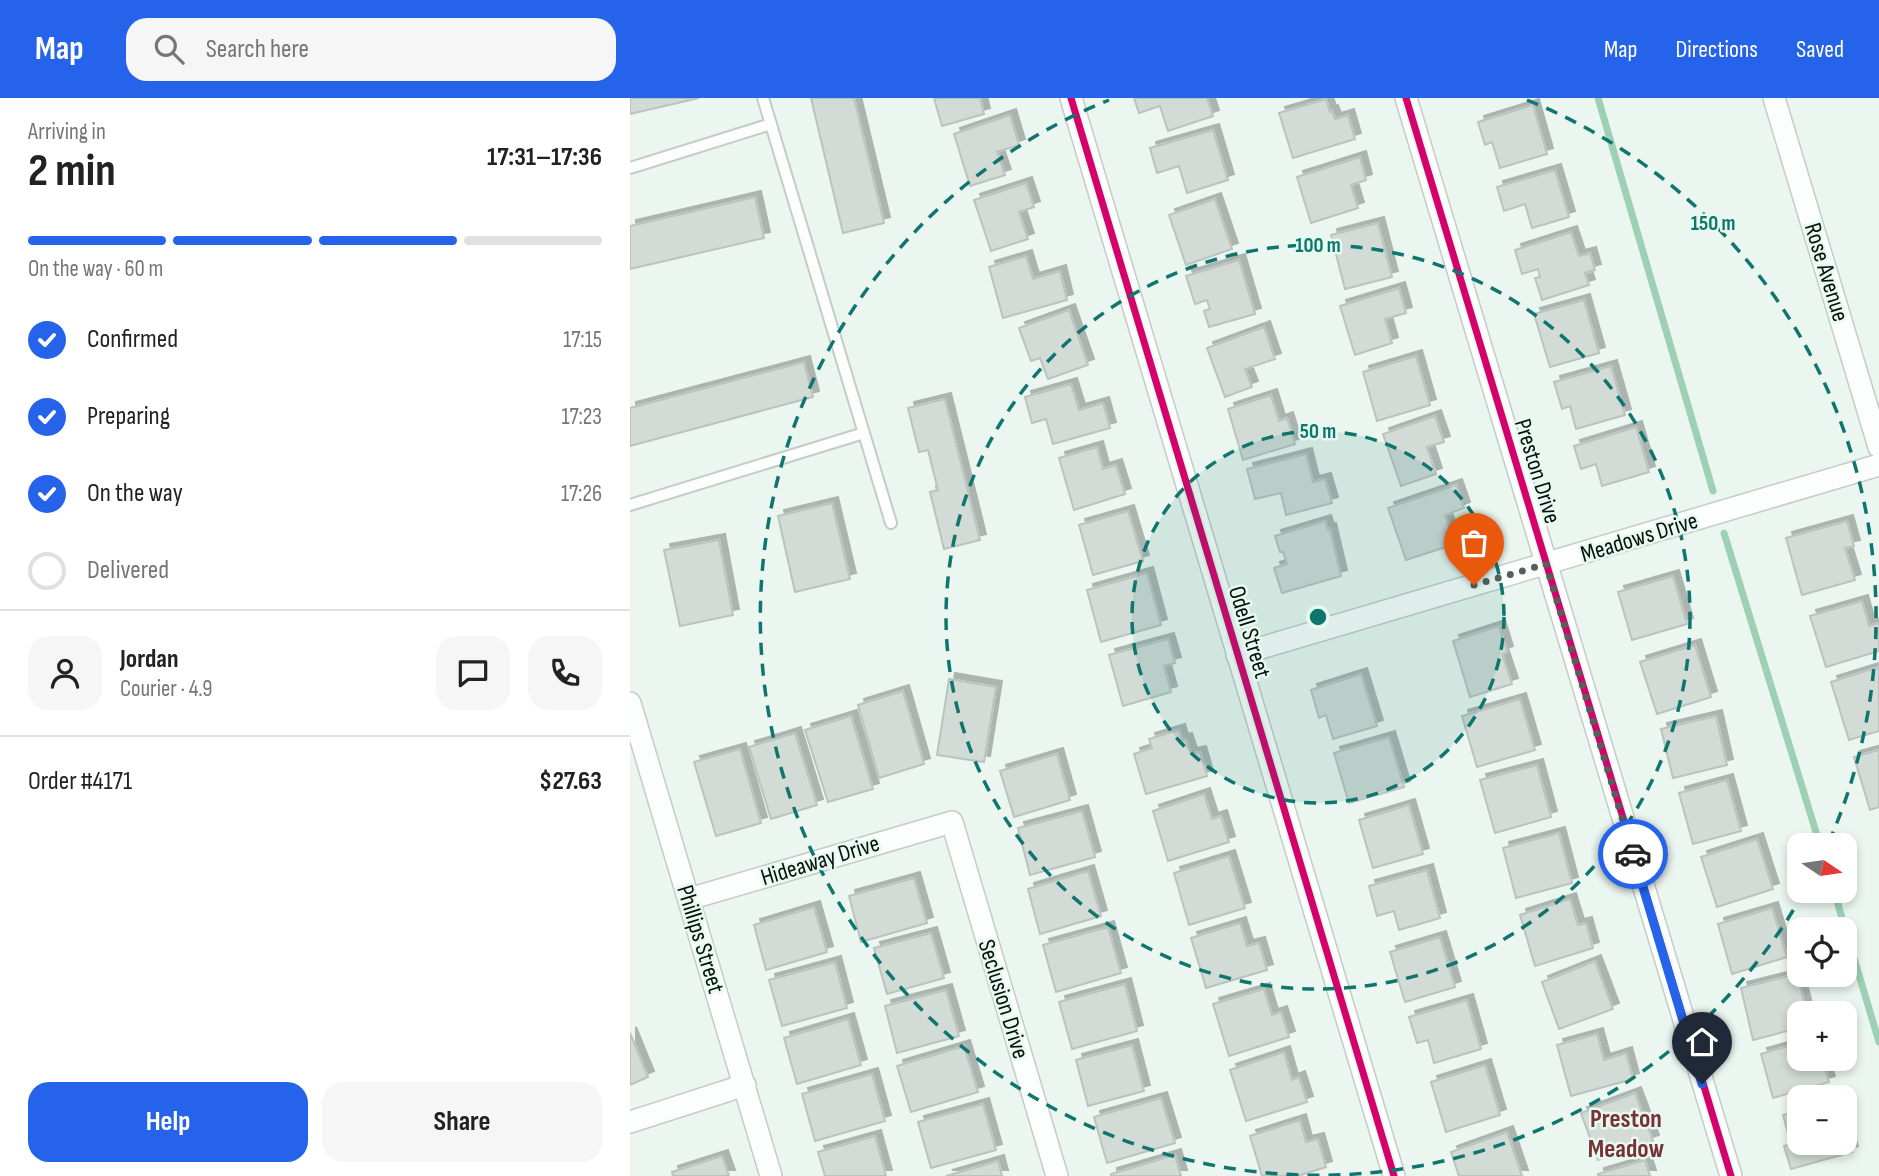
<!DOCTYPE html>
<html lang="en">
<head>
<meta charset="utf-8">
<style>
  :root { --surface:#fff; --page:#f6f6f6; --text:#222; --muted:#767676; --line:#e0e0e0; --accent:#2563eb }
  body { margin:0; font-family:"Sofia Sans Condensed",sans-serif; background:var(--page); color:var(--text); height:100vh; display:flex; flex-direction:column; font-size:26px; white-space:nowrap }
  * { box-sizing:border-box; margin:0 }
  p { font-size:23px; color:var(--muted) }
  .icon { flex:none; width:38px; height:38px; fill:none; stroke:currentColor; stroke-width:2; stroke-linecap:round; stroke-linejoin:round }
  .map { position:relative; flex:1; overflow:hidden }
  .details { display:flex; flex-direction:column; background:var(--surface); width:630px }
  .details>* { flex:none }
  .needle { width:46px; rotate:103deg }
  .fabs { position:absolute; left:1157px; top:735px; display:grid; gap:14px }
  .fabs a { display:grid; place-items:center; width:70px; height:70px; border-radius:14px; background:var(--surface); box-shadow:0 4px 10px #0003; font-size:35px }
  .pin { position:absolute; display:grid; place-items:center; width:60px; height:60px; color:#fff; margin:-72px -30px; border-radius:50% 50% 50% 0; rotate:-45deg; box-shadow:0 0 7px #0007 }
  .pin .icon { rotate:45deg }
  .courier { position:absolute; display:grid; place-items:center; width:70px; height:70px; margin:-35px; border:5px solid #2563eb; border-radius:50%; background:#fff; color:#222; box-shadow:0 2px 9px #0007 }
  .summary em { font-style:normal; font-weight:700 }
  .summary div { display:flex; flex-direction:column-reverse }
  .summary { display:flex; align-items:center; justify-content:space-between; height:119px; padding:0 28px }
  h1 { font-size:46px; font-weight:700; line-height:52px }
  .bar { display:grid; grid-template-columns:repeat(4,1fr); gap:10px 7px; align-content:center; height:84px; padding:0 28px }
  .bar i { height:9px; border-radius:5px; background:var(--line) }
  .bar .current { background:var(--accent) }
  .bar p { grid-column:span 4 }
  .line { display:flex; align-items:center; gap:18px; padding:0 28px; border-top:2px solid var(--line) }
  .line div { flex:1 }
  .round { display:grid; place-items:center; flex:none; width:74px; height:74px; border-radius:21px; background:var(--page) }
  ol { padding:0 28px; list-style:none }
  li { display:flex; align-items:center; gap:21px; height:77px }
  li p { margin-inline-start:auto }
  li .icon { padding:7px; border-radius:50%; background:var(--accent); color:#fff; stroke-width:4 }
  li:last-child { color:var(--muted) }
  li i { width:38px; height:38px; border:4px solid var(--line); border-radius:50% }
  .cta { display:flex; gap:14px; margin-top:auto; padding:14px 28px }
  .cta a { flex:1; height:80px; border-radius:21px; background:var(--accent); color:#fff; font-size:28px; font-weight:700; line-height:80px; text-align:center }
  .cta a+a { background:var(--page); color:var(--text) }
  header { display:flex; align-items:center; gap:42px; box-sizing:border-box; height:98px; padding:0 35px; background:var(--accent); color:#fff }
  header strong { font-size:33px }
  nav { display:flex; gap:38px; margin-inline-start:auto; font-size:24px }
  .search { width:490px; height:63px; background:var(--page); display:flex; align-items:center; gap:18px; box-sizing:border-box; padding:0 24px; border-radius:21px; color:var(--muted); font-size:26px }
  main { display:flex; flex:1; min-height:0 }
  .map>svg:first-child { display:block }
</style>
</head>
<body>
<header>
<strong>Map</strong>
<div class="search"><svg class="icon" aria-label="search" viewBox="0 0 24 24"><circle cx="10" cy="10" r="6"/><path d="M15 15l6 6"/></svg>Search here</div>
<nav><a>Map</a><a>Directions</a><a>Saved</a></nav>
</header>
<main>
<section class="details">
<div class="summary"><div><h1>2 min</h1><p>Arriving in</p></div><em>17:31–17:36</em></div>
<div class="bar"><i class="current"></i><i class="current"></i><i class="current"></i><i></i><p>On the way · 60 m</p></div>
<ol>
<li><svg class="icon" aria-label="check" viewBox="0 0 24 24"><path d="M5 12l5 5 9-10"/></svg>Confirmed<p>17:15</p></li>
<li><svg class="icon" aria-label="check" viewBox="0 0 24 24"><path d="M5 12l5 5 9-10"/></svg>Preparing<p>17:23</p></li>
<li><svg class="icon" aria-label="check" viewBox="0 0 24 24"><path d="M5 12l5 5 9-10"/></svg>On the way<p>17:26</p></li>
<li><i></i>Delivered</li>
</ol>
<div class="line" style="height:126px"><a class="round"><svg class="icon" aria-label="person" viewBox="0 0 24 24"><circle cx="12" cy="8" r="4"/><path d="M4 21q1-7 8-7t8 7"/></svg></a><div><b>Jordan</b><p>Courier · 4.9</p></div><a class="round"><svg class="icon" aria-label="chat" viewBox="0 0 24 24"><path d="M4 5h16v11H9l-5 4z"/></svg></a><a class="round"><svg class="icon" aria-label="phone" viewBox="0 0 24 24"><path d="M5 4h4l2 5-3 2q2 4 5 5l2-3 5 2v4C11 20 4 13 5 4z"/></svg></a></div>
<div class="line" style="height:91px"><div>Order #4171</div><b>$27.63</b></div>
<div class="cta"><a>Help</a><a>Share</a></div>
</section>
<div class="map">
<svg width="1249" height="1078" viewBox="0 0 1249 1078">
  <defs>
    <filter id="shadow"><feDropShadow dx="6" dy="-6" stdDeviation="0" flood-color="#0004"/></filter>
  </defs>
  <rect width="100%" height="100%" fill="#ebf6f0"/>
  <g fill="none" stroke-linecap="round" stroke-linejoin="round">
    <g stroke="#9dd0b5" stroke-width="7">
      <path d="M968,0l115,393"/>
      <path d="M1094,435l96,312"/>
      <path d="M1204,793l45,151"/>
    </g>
  </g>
  <g fill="#d2dbd6" stroke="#bbc3bf" stroke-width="2" filter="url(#shadow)">
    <path d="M0,0h69l-69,16z"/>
    <path d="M181,0h43l30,125 -41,10z"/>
    <path d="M304,0h46l4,16 -42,12z"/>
    <path d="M504,0h73l6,18 -45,15 -8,-25 -21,7z"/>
    <path d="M696,1l4,13 2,-1 3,8 13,-4 7,24 -62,19 -14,-45z"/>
    <path d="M903,7l14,49 -47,14 -8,-26 -7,3 -7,-23z"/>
    <path d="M380,17l9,30 -22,7 8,23 -35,11 -16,-52z"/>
    <path d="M583,32l15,50 -41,13 -8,-27 -22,7 -7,-25z"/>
    <path d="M730,59l6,23 -15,5 7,23 -47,15 -14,-46z"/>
    <path d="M925,72l14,47 -37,11 -7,-24 -21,7 -7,-24z"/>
    <path d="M396,85l8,24 -15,5 9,27 -37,12 -17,-51z"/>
    <path d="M125,99l9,41 -134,31v-43z"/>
    <path d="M585,101l17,50 -46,16 -17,-50z"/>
    <path d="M748,125l14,54 -47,12 -14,-54z"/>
    <path d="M941,134l8,24 11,-3 5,17 -10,3 4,12 -47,15 -7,-22 5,-1 -2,-8 -16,5 -7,-24z"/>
    <path d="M396,158l7,23 27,-8 7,29 -64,18 -14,-51z"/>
    <path d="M609,162l16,54 -46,13 -5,-16 6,-2 -3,-9 -12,4 -9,-28z"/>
    <path d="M769,190l7,25 -21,6 7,24 -37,12 -15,-49z"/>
    <path d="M954,202l15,53 -49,14 -16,-53z"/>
    <path d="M439,212l19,55 -40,14 -8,-21 -9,3 -12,-33z"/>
    <path d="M634,229l11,32 -30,10 7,18 -27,10 -18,-49z"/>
    <path d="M786,258l14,49 -53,16 -14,-49z"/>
    <path d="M174,264l9,35 -183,49v-38z"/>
    <path d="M981,268l14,49 -49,14 -6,-23 -8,3 -8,-27z"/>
    <path d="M441,286l8,26 24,-7 7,25 -57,16 -7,-25 -14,4 -7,-26z"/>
    <path d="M641,297l8,26 8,-3 8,26 -52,16 -15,-51z"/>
    <path d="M315,301l35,141 -36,9 -14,-57 8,-2 -10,-40 -9,2 -11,-44z"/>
    <path d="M805,318l9,26 -17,5 9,27 -35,12 -18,-52z"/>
    <path d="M1006,329l13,45 -47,14 -6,-22 -15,5 -7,-23z"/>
    <path d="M467,349l6,22 13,-4 9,29 -51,16 -15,-52z"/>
    <path d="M676,356l7,28 12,-3 7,24 -46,12 -5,-22 -26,6 -8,-30z"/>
    <path d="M826,387l8,23 -19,7 10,29 -49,16 -18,-52z"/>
    <path d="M202,405l18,76 -55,13 -17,-76z"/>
    <path d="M498,413l15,50 -50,14 -14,-50z"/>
    <path d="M695,423l3,9 2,-1 11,47 -59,17 -8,-25 13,-4 -4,-12h-3l-5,-16z"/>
    <path d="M1217,423l7,25 -9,2 10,32 -53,15 -16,-57z"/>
    <path d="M89,442l14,75 -53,11 -16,-76z"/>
    <path d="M517,475l14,52 -60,17 -14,-52z"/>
    <path d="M1043,478l14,48 -55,16 -14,-48z"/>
    <path d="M1232,503l7,25 10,-3v28l-53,16 -16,-51z"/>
    <path d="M869,528l8,26 -5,2 10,30 -42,13 -17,-56z"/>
    <path d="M538,541l7,24 -11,3 7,26 -48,14 -14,-51z"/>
    <path d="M1065,547l16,52 -54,17 -17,-52z"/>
    <path d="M1249,569v64l-30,9 -18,-58z"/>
    <path d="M731,576l16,52 -44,13 -7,-24 -7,3 -8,-28z"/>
    <path d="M319,581l47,8 -12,75 -47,-7z"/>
    <path d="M273,593l21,73 -45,14 -21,-73z"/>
    <path d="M890,601l15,51 -58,17 -15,-51z"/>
    <path d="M221,618l22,73 -45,13 -23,-72z"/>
    <path d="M1086,618l11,49 -54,13 -12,-49z"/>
    <path d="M549,632l3,10 4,-1 5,15 9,-2 7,24 -61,18 -12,-40 18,-6 -3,-9z"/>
    <path d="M165,635l22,72 -46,14 -22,-72z"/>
    <path d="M759,639l15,50 -55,16 -15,-50z"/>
    <path d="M110,651l21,74 -45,13 -22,-74z"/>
    <path d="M1249,652v57l-9,3 -16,-53z"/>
    <path d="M427,656l13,46 -56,17 -14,-46z"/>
    <path d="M907,667l14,52 -56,16 -15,-53z"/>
    <path d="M1097,682l14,51 -48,13 -14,-51z"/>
    <path d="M574,696l8,25 9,-3 8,26 -61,19 -15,-50z"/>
    <path d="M779,707l14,49 -50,14 -14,-48z"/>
    <path d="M452,713l13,46 -65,18 -12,-47z"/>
    <path d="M929,735l13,50 -56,15 -13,-50z"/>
    <path d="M1127,741l16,50 -56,18 -16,-50z"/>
    <path d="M599,758l16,52 -56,17 -15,-52z"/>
    <path d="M797,772l13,48 -41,12 -5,-19 -17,5 -8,-30z"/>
    <path d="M458,773l13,45 -61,18 -12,-45z"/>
    <path d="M284,780l13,45 -66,19 -12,-46z"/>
    <path d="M940,801l8,26 8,-2 7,25 -58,18 -15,-51z"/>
    <path d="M184,809l13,45 -61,18 -12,-45z"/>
    <path d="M1142,810l15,49 -55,17 -14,-50z"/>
    <path d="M610,825l7,23 12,-3 8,27 -61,18 -15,-50z"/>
    <path d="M478,829l13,46 -65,19 -13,-47z"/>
    <path d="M301,835l13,45 -57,16 -13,-46z"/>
    <path d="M810,839l15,50 -50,15 -15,-50z"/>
    <path d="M965,863l18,48 -54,20 -17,-47z"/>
    <path d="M205,864l12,46 -65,18 -13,-46z"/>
    <path d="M1167,876l10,39h-8v15l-46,12 -12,-52z"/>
    <path d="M495,886l12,47 -65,18 -13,-47z"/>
    <path d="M634,891l8,26 9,-3 8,25 -60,19 -16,-52z"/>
    <path d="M316,892l13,46 -62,17 -12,-47z"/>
    <path d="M837,902l14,49 -47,14 -6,-23 -11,3 -8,-26z"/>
    <path d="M218,921l13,46 -64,19 -13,-46z"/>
    <path d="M0,935l18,44 -18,8z"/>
    <path d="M967,936l7,26 22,-7 7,26 -62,17 -14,-51z"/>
    <path d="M1169,945v16h23l7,23 -56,16 -12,-44z"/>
    <path d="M502,947l12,46 -56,15 -12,-46z"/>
    <path d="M334,948l14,46 -67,20 -14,-46z"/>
    <path d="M654,954l8,28 7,-3 8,25 -61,19 -16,-51z"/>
    <path d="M855,967l15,50 -54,17 -15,-50z"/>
    <path d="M242,976l13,47 -70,20 -13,-47z"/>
    <path d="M1005,995l18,48 -55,19 -17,-47z"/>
    <path d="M531,1000l14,45 -68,20 -13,-46z"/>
    <path d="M353,1006l13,46 -65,18 -13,-46z"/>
    <path d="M1169,1013v32h45v-16l8,25 -61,17 -7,-23 7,-2 -8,-29z"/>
    <path d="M670,1022l6,22 12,-3 8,28 -28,9h-36l-12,-40z"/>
    <path d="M877,1034l15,44h-63l-8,-24z"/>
    <path d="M245,1038l11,40h-61l-7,-24z"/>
    <path d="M545,1057l6,21h-70v-2z"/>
    <path d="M92,1058l7,20h-56l-1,-4z"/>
    <path d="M1015,1062l5,16h-52v-2z"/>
    <path d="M368,1063l4,15h-56z"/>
  </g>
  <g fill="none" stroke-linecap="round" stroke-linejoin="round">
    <defs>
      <g id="service">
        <path d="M133,0l128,425"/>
        <path d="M0,70l141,-44"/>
        <path d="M0,407l234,-72"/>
      </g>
      <g id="minor">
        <path d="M441,0l323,1078"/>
        <path d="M776,0l325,1078"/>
        <path d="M1144,0l105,349"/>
        <path d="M607,557l642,-190"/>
        <path d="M0,605l141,473"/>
        <path d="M59,801l263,-77 105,354"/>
        <path d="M0,1024l115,-37"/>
      </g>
    </defs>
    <use href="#service" stroke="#c4ccc7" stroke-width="14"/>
    <use href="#minor" stroke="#c4ccc7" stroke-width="24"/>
    <use href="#service" stroke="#fcfefd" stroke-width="10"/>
    <use href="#minor" stroke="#fcfefd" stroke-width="21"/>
    <defs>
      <g id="cycleway">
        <path d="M441,0l323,1078"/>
        <path d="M776,0l325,1078"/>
      </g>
    </defs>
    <use href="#cycleway" stroke="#e7faef" stroke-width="11"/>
    <use href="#cycleway" stroke="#d6006c" stroke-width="7"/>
  </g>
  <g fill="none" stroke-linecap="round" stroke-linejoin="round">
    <path stroke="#575f5b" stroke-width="7" stroke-dasharray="0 12.6" d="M844,487l72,-21 87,290"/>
    <path stroke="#2563eb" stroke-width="9" d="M1003,756l69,230"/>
  </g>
  <circle cx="688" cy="519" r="186" fill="#0f766e" fill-opacity=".12"/>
  <g fill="none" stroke="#0f766e" stroke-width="3.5" stroke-dasharray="12 9">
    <circle cx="688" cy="519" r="186"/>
    <circle cx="688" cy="519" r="372"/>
    <path d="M1174 794A558 558 0 1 1 479 2M897 2A558 558 0 0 1 1198 746"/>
  </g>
  <g text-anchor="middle" stroke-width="5" stroke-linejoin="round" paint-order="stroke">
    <g font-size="24" fill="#080e0b" stroke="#e7faef">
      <text transform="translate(1197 174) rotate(73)" y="8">Rose Avenue</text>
      <text transform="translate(908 373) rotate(73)" y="8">Preston Drive</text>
      <text transform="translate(1009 439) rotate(-17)" y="8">Meadows Drive</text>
      <text transform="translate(620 534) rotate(73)" y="8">Odell Street</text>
      <text transform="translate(190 762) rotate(-17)" y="8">Hideaway Drive</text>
      <text transform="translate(71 841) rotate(73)" y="8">Phillips Street</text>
      <text transform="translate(374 901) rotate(73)" y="8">Seclusion Drive</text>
    </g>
    <g font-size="26" font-weight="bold" fill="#783134" stroke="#e7faef">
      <text x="996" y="1029">Preston<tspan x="996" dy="30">Meadow</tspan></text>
    </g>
  </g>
  <circle cx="688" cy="519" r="10" fill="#0f766e" stroke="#e7faef" stroke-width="3.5"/>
  <g font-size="21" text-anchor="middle" font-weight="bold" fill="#0f766e" stroke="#e7faef" stroke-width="5" stroke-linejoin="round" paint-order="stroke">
    <text x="1083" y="132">150 m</text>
    <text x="688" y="154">100 m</text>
    <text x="688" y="340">50 m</text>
  </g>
</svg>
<div class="fabs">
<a><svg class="needle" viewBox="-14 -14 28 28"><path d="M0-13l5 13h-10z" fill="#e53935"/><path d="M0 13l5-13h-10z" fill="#767676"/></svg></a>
<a><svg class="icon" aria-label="locate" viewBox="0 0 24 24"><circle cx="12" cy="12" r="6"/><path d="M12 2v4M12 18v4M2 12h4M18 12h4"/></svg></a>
<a>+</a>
<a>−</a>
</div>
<div class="pin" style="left:844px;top:487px;background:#ea580c"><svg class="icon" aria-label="bag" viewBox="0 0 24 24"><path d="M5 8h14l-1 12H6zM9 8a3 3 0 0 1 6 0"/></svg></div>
<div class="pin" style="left:1072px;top:986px;background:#1f2937"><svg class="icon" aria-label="home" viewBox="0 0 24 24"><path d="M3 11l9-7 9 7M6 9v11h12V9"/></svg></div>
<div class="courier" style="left:1003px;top:756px"><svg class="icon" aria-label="car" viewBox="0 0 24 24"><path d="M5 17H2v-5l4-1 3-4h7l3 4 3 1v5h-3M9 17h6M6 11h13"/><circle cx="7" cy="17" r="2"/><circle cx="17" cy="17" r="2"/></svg></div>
</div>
</main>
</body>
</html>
